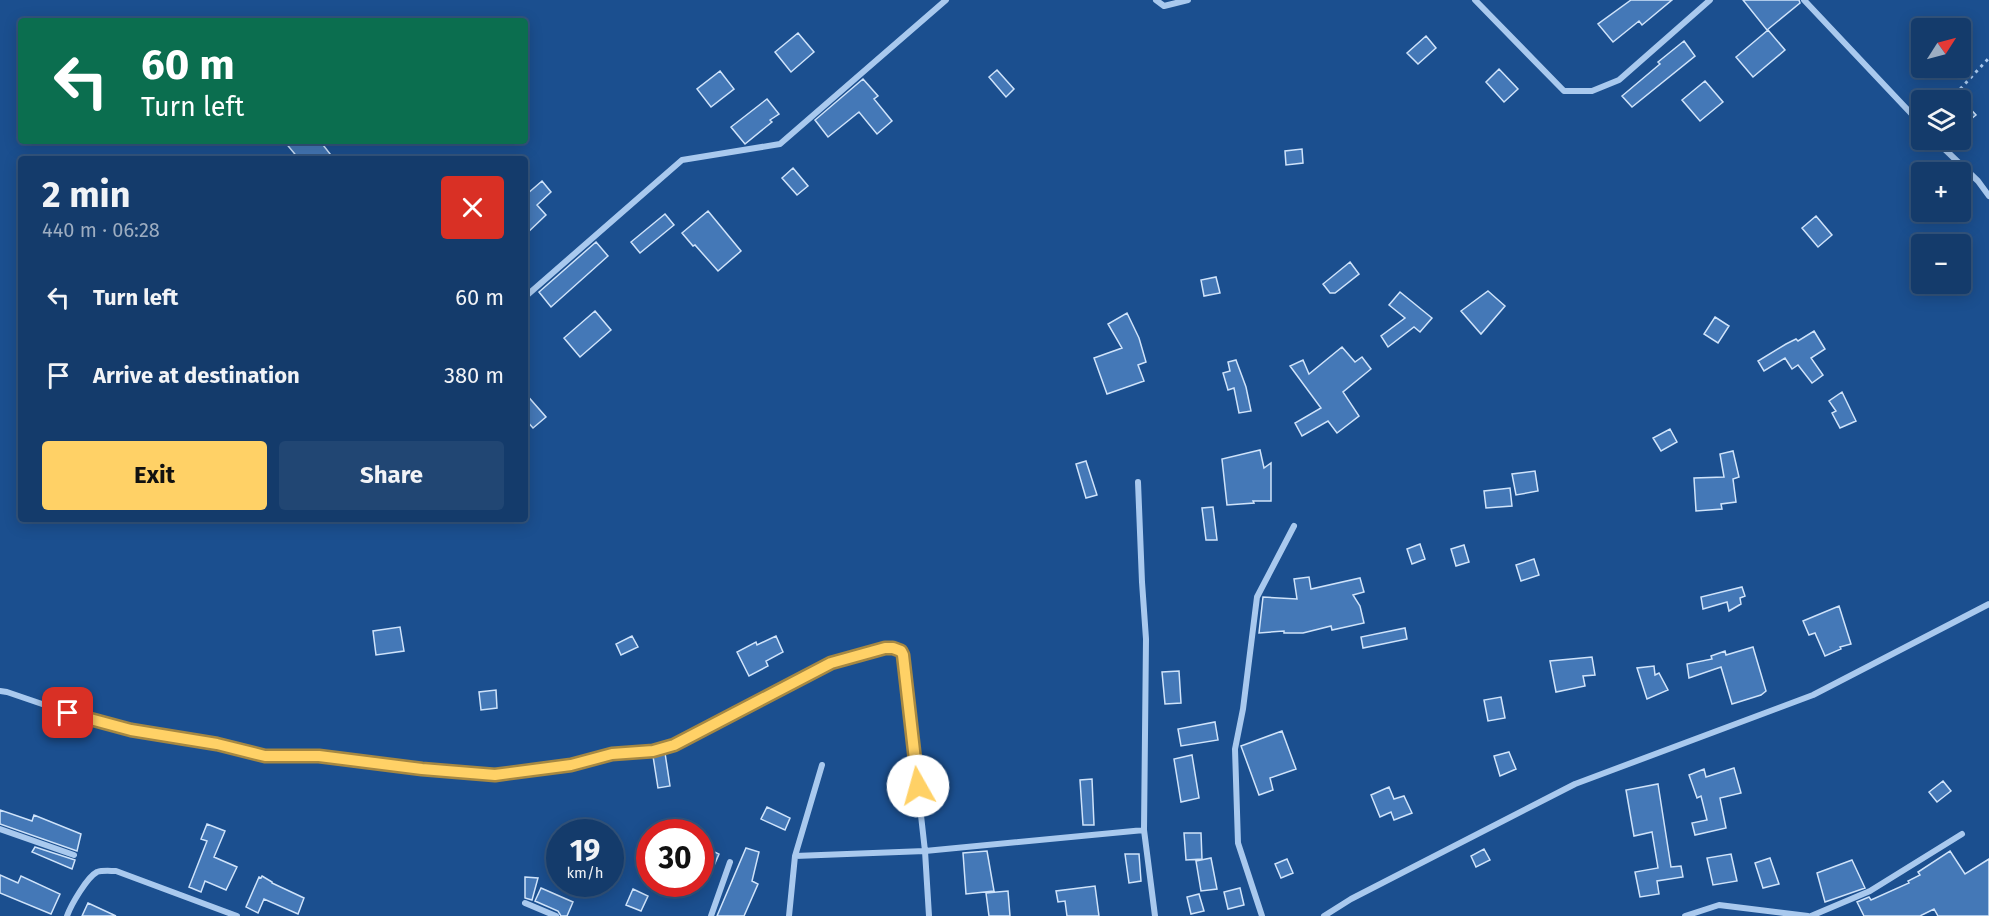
<!DOCTYPE html>
<meta charset="utf-8">
<style>
body{margin:0;font-family:"Fira Sans",sans-serif;background:#214673;color:#f1f3f6;height:100vh;display:flex;flex-direction:column;font-size:22px;white-space:nowrap}
*{box-sizing:border-box;margin:0}
p{font-size:20px;color:#9dadc1}
.icon{flex:none;width:33px;height:33px;fill:none;stroke:currentColor;stroke-width:2;stroke-linecap:round;stroke-linejoin:round}
.map{position:relative;flex:1;overflow:hidden}
.details{position:absolute;left:18px;top:156px;width:510px;height:366px;display:flex;flex-direction:column;background:#143b6b;border-radius:6px;box-shadow:0 3px 15px #0003,0 0 0 2px #33557e}
.details>*{flex:none}
.hud{position:absolute;left:18px;top:18px;width:510px;height:126px;border-radius:6px;box-shadow:0 3px 15px #0003,0 0 0 2px #33557e;background:#0b6e4f;color:#fff;overflow:hidden}
.needle{width:39px;rotate:54deg}
.tools{position:absolute;left:1911px;top:18px;display:grid;gap:12px}
.tools a{display:grid;place-items:center;width:60px;height:60px;border-radius:6px;background:#143b6b;box-shadow:0 3px 15px #0003,0 0 0 2px #33557e;font-size:30px}
.speed{position:absolute;left:546px;top:819px;display:flex;gap:12px;font-size:30px;font-weight:700;text-align:center}
.speed>*{display:grid;place-content:center;width:78px;height:78px;border-radius:50%;background:#143b6b;box-shadow:0 3px 15px #0003,0 0 0 2px #33557e;line-height:1}
.speed small{font-size:15px;font-weight:400}
.speed .limit{border:9px solid #d22;background:#fff;color:#111}
.pin{position:absolute;display:grid;place-items:center;width:51px;height:51px;color:#fff;margin:-26px;border-radius:12px;box-shadow:0 3px 9px #0006}
.me{position:absolute;width:66px;margin:-33px;rotate:353deg;stroke-linejoin:round;filter:drop-shadow(0 0 4px #0008)}
.turn{display:flex;align-items:center;gap:21px;height:126px;padding:0 24px;font-size:27px}
.turn .icon{width:78px;height:78px;stroke-width:2.5}
.turn b{display:block;font-size:42px;line-height:51px}
.round{display:grid;place-items:center;flex:none;width:63px;height:63px;border-radius:6px;background:#214673}
.headline{display:flex;align-items:center;justify-content:space-between;height:102px;padding:0 24px}
h1{font-size:36px;font-weight:700;line-height:45px}
.primary-button{display:flex;gap:12px;margin-top:auto;padding:12px 24px}
.primary-button a{flex:1;height:69px;border-radius:6px;background:#ffd166;color:#111;font-size:24px;font-weight:700;line-height:69px;text-align:center}
.primary-button a+a{background:#214673;color:#f1f3f6}
ul{padding:0;list-style:none}
li{display:flex;align-items:center;gap:18px;height:78px;padding:0 24px}
li div{flex:1}
li b{display:block;font-size:22px}
li em{font-style:normal}
.map>svg:first-child{display:block}
</style>
<div class="map">
<svg width="1989" height="916" viewBox="0 0 1989 916">
<rect width="100%" height="100%" fill="#1b4f8f"/>
<path fill="#4478b7" stroke="#cfe3fa" stroke-width="1.5" d="M1631 0H1672L1642 25 1639 21 1613 42 1598 24Z
M1743 0H1799L1800 3 1767 30Z
M1768 30 1785 50 1753 77 1736 57Z
M798 33 814 52 791 72 775 52Z
M1426 36 1436 48 1418 64 1407 53Z
M1684 41 1695 56 1632 107 1622 96 1660 64 1658 62Z
M1499 69 1518 89 1504 102 1486 82Z
M997 70 1014 89 1006 97 989 77Z
M720 71 734 89 711 107 697 89Z
M863 79 878 96 874 99 892 121 877 134 859 112 828 137 815 120Z
M1705 81 1723 102 1700 121 1682 100Z
M1960 98 1976 115 1960 128Z
M767 99 779 114 770 120 772 122 745 144 731 127Z
M284 141H320L334 159H299Z
M1302 149 1303 163 1286 165 1285 151Z
M793 168 808 186 797 195 782 178Z
M542 181 551 192 537 205 546 215 525 235V192L527 194Z
M708 211 741 251 718 271 695 245 693 246 682 233Z
M665 214 674 225 640 253 631 242Z
M1816 216 1832 235 1818 247 1802 228Z
M596 242 608 256 551 307 539 292Z
M1350 262 1359 274 1335 293H1330L1323 284Z
M1216 277 1220 293 1204 296 1201 280Z
M1488 291 1505 306 1481 334 1461 311Z
M1400 292 1432 318 1420 332 1414 327 1388 347 1381 336 1405 318 1389 305Z
M595 311 611 330 580 357 564 338Z
M1127 313 1139 338 1146 362 1138 365 1144 381 1107 394 1094 358 1122 348 1108 324Z
M1715 317 1729 326 1718 343 1704 334Z
M1814 331 1825 349 1811 358 1823 375 1812 383 1798 365 1792 369 1785 358 1764 371 1758 361 1786 344 1796 339 1798 341Z
M1342 347 1355 362 1362 357 1371 369 1343 392 1359 416 1337 433 1328 421 1302 436 1295 423 1321 408 1290 366 1303 360 1309 374Z
M1236 360 1246 387 1251 411 1239 413 1234 388 1228 390 1223 373 1230 371 1228 362Z
M1842 392 1856 421 1840 428 1832 413 1836 411 1829 401Z
M525 393 546 417 533 428 525 419Z
M1670 429 1677 442 1661 451 1653 438Z
M1260 450 1264 468 1271 463V501H1253L1254 503 1227 505 1222 459Z
M1733 451 1739 477 1733 479 1736 502 1721 504 1722 509 1696 511 1694 478 1724 477 1720 454Z
M1086 461 1097 495 1086 498 1076 464Z
M1535 471 1538 491 1516 495 1512 474Z
M1510 488 1512 506 1486 508 1484 491Z
M1213 507 1217 540H1206L1202 508Z
M1420 544 1425 559 1412 564 1407 549Z
M1464 545 1469 562 1456 566 1451 549Z
M1534 559 1539 575 1521 581 1516 565Z
M1309 577 1311 589 1360 578 1364 592 1353 595 1360 606 1364 623 1332 630 1331 626 1303 633H1284V631L1259 633 1263 597 1297 599 1294 579Z
M1742 587 1745 596 1740 598 1741 604 1729 611 1727 602 1703 609 1701 597Z
M1839 606 1851 644 1840 647 1841 649 1825 656 1815 633 1809 635 1803 621Z
M400 627 404 651 376 655 373 631Z
M1405 628 1407 639 1363 648 1361 637Z
M632 636 638 647 621 655 616 644Z
M776 636 783 652 766 661 768 666 749 676 737 652 756 642 757 645Z
M1753 647 1766 691 1761 695 1732 704 1721 667 1689 678 1687 664 1712 659 1711 656 1725 651 1726 655Z
M1592 657 1595 675 1583 676 1585 686 1556 692 1550 661Z
M1654 666 1655 675 1659 673 1668 690 1647 699 1637 668Z
M1179 671 1181 703 1165 704 1162 672Z
M496 690 497 708 481 710 479 692Z
M1501 697 1505 718 1488 721 1484 700Z
M1215 722 1218 740 1181 746 1178 729Z
M1282 731 1296 769 1270 778 1273 790 1259 795 1241 746Z
M1509 752 1516 769 1500 776 1494 756Z
M665 753 670 786 658 788 653 756Z
M1192 755 1199 798 1181 802 1174 759Z
M1734 768 1741 793 1720 798 1726 828 1695 835 1692 823 1707 820 1701 796 1697 798 1689 775 1704 769 1706 777Z
M1092 779 1094 825H1083L1080 780Z
M1943 781 1951 791 1937 802 1929 792Z
M1658 784 1671 867 1681 866 1683 877 1657 881 1659 894 1640 897 1635 872 1658 868 1652 832 1634 836 1626 790Z
M1389 787 1394 799 1404 796 1412 813 1394 820 1391 812 1380 817 1371 795Z
M767 807 790 818 785 830 761 819Z
M0 810 32 821 34 815 81 834 77 851 0 824Z
M207 824 225 831 214 857 237 867 226 890 205 881 201 892 189 887 207 841 201 839Z
M1184 833H1201L1202 859 1186 860Z
M700 845 719 854 712 870 700 865Z
M35 847 75 860 72 869 32 852Z
M746 848 759 852 752 881 758 884 744 916H717Z
M1484 849 1490 860 1476 867 1471 856Z
M987 851 994 891 966 894 963 853Z
M1950 851 1965 874 1989 859V916H1938L1934 909 1920 916H1864L1857 902 1869 897 1871 900 1909 883 1908 881 1920 875 1918 872Z
M1125 854H1139L1141 881 1129 883Z
M1731 854 1737 881 1713 885 1707 858Z
M1211 858 1217 889 1201 891 1196 861Z
M1770 858 1779 884 1763 888 1755 863Z
M1287 859 1293 873 1281 878 1275 864Z
M1852 860 1865 888 1825 902 1817 873Z
M0 875 18 883 21 876 60 894 51 914 0 893Z
M262 876 272 882V883L304 898 298 914 264 899 258 913 246 907 259 877 261 878Z
M525 877 538 878 532 900 525 898Z
M1095 886 1099 916H1067L1065 901 1058 902 1056 891Z
M541 888 573 902 567 916H561L558 911 535 901Z
M1240 888 1244 905 1228 909 1224 892Z
M633 889 648 896 641 911 626 905Z
M1008 891 1010 916H989L986 893Z
M1199 894 1204 911 1191 914 1187 897Z
M88 903 116 916H82Z"/>
<g fill="none" stroke-linecap="round" stroke-linejoin="round">
<path stroke="#a9c9ee" stroke-width="3" stroke-dasharray="3 4.5" stroke-linecap="butt" d="M1950 100 1989 58"/>
<path stroke="#a9c9ee" stroke-width="6" d="M1156 0 1164 6 1188 0
M1475 0 1564 91H1592L1619 80 1710 0
M1804 0 1922 125
M1935 140 1978 181 1989 196
M525 297 682 160 780 144 946 0
M1138 482 1142 582 1146 639 1144 830
M0 691 7 692 86 719 131 730 217 744 265 756H319L422 769 495 775 571 765 612 754 653 751 674 745 831 663 885 648H893L901 651 903 655 925 851 929 916
M0 829 74 855
M795 856 925 851 1144 830 1155 916
M525 903 556 916
M67 916C71 905 87 877 97 872 103 870 110 871 116 871L237 916
M711 916 730 862
M789 916 795 856 822 765
M1262 916 1238 843 1235 749 1243 709 1257 597 1294 526
M1324 916 1351 899 1575 784 1813 695 1989 604
M1685 916 1719 905 1808 916
M1811 916 1870 891 1962 834"/>
</g>
<g fill="none" stroke-linecap="round" stroke-linejoin="round">
<defs>
<path id="route" d="M68 713 131 730 217 744 265 756H319L422 769 495 775 571 765 612 754 653 751 674 745 831 663 885 648H893L901 651 903 655 918 786"/>
</defs>
<use href="#route" stroke="#a68842" stroke-width="15"/>
<use href="#route" stroke="#ffd166" stroke-width="10"/>
</g>
</svg>
<div class="tools">
<a><svg class="needle" viewBox="-14 -14 28 28"><path d="M0-13l5 13h-10z" fill="#e53935"/><path d="M0 13l5-13h-10z" fill="#9dadc1"/></svg></a>
<a><svg class="icon" aria-label="layers" viewBox="0 0 24 24"><path d="M12 4l9 5-9 5-9-5zM3 14l9 5 9-5"/></svg></a>
<a>+</a>
<a>−</a>
</div>
<div class="speed"><div>19<small>km/h</small></div><div class="limit">30</div></div>
<div class="pin" style="left:68px;top:713px;background:#d93025"><svg class="icon" aria-label="arrive" viewBox="0 0 24 24"><path d="M6 21V4h12l-3 4 3 4H6"/></svg></div>
<svg class="me" style="left:918px;top:786px" viewBox="-20 -20 40 40"><circle r="19" fill="#fff"/><path d="M0-13L10 11 0 6-10 11z" fill="#ffd166"/></svg>
<div class="hud">
<div class="turn"><svg class="icon" aria-label="left" viewBox="0 0 24 24"><path d="M17 20v-9H6M10 6l-5 5 5 5"/></svg><div><b>60 m</b>Turn left</div></div>
</div>
<section class="details">
<div class="headline"><div><h1>2 min</h1><p>440 m · 06:28</p></div><a class="round" style="background:#d93025;color:#fff"><svg class="icon" aria-label="close" viewBox="0 0 24 24"><path d="M6 6l12 12M18 6L6 18"/></svg></a></div>
<ul>
<li><svg class="icon" aria-label="left" viewBox="0 0 24 24"><path d="M17 20v-9H6M10 6l-5 5 5 5"/></svg><div><b>Turn left</b></div><em>60 m</em></li>
<li><svg class="icon" aria-label="arrive" viewBox="0 0 24 24"><path d="M6 21V4h12l-3 4 3 4H6"/></svg><div><b>Arrive at destination</b></div><em>380 m</em></li>
</ul>
<div class="primary-button"><a>Exit</a><a>Share</a></div>
</section>
</div>
